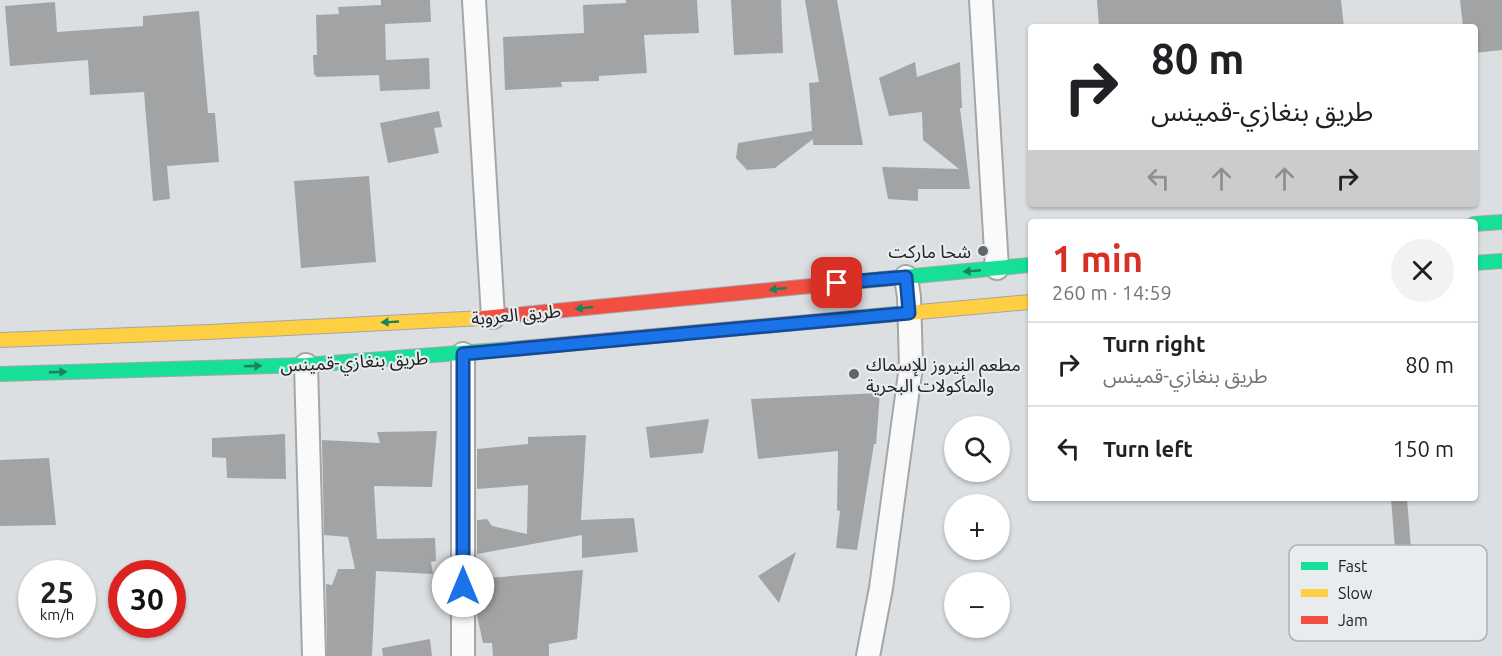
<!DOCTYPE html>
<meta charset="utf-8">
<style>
body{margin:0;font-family:Ubuntu,"Noto Sans Arabic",sans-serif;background:#f2f2f2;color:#202124;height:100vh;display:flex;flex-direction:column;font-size:22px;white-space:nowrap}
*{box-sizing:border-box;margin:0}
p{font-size:20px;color:#757577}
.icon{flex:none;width:33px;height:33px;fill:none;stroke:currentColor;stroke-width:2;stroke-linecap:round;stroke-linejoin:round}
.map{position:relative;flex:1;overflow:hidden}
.panel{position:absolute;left:1028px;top:219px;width:450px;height:282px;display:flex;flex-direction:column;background:#fff;border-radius:6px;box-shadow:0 2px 4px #0004}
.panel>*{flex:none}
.hud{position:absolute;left:1028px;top:24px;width:450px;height:183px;border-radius:6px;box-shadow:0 2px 4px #0004;background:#fff;color:#202124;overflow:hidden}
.controls{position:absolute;left:944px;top:416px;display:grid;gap:12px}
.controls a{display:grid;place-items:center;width:66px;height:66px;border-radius:50%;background:#fff;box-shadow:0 2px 4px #0004;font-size:30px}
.speed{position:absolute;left:18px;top:560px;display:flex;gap:12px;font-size:30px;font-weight:700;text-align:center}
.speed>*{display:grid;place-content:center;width:78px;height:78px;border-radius:50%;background:#fff;box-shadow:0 2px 4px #0004;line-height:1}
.speed small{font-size:15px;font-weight:400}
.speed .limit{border:9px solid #d22;background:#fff;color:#111}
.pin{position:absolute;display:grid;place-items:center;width:51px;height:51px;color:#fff;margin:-26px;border-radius:12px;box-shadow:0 3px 9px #0006}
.me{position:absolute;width:66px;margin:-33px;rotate:0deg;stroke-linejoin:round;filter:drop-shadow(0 0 4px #0008)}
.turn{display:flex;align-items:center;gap:21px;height:126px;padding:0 24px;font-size:27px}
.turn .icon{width:78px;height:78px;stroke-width:2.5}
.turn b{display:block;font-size:42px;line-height:51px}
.lanes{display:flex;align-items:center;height:57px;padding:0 24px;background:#0003;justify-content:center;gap:30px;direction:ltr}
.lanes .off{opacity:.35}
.round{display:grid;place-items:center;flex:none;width:63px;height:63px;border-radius:32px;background:#f2f2f2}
.summary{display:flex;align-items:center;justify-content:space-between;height:102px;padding:0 24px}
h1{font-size:36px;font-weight:700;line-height:45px;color:#d93025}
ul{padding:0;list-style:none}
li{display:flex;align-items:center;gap:18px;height:84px;padding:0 24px;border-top:2px solid #e0e0e0}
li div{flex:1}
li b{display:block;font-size:22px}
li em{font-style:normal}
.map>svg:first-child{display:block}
</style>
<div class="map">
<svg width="1502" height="656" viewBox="0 0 1502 656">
<rect width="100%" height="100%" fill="#dcdfe1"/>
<path fill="#a2a3a4" d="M381 0H430L431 22 385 24 386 60 429 58 430 89 380 91 379 75 316 77V75H314L313 55H317L316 15 339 14 338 7 381 5Z
M626 0H697L699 33 644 35 647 73 599 76V81L561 82 562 87 505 90 503 37 584 33 583 5 626 3Z
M731 0H781L783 53 734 55Z
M805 0H837L863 145H813V139L775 168 747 170 736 158 738 143 812 131 809 83 819 82Z
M1097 0H1341L1344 27H1099Z
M1460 0H1502V50L1474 53V27H1463Z
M55 2 57 32 143 26V16L199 11 208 113H215L219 162 167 166 170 199 153 201 144 92 90 95 88 60 10 66 5 6Z
M915 62 917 77 960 62 962 108H960L970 189H918V201L888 199 882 167 959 169 923 140 922 112 889 116 879 78Z
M439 111 442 127 434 128 439 153 388 163 380 123Z
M369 176 376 262 301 268 294 181Z
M880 393 876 444H874L857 550 836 548 840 511 837 510 838 451 758 459 751 399Z
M709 419 703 453 650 458 646 427Z
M437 431 432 487 374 486 377 539 435 538 436 561 431 562 433 574 376 571 372 656H327L326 584 332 585 338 569H355L348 537 324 535 322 440 380 443 377 432Z
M285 434 286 479 227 478 226 458 212 457V438Z
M586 435 581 520 634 518 638 552 582 558V535L477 554V520L487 519 492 526 527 534 528 485 477 489V449L528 444V437Z
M49 458 56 525 0 526V460Z
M1391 498H1407L1414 587 1398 588Z
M796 552 779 603 758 576Z
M583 570 577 639 549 644V656H493L492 643H483L477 615V579Z
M430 639 432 656H383L382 648Z"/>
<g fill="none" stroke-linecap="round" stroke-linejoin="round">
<defs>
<path id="street" d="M474 0 493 317
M981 0 997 268
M463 354V656
M306 365 314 656
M868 656 881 588 911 366 909 297 906 277"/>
<path id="fast" d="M1474 224 1502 222
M1474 263 1502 261
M883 279 1030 265
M0 374 306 365 523 348"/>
<path id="slow" d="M841 319 1030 302
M0 340 209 332 483 318"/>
<path id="jam" d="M483 318 883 279
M523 348 841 319"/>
</defs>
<use href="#street" stroke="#a4a6a7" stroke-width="26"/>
<use href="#fast" stroke="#a4a6a7" stroke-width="16"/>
<use href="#slow" stroke="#a4a6a7" stroke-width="16"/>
<use href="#jam" stroke="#a4a6a7" stroke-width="16"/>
<use href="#street" stroke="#fafafa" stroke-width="22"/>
<use href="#fast" stroke="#16e098" stroke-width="14"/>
<use href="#slow" stroke="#ffcf43" stroke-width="14"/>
<use href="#jam" stroke="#f24e42" stroke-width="14"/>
</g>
<defs><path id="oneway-solid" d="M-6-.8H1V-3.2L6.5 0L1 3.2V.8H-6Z" transform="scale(1.5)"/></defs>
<g fill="#1c815e">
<use href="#oneway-solid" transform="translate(972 271) rotate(175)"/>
<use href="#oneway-solid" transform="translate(778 289) rotate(174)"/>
<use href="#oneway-solid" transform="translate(584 308) rotate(174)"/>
<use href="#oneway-solid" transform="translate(390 322) rotate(177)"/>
<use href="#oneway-solid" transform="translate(253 366) rotate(-2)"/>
<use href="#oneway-solid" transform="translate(58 372) rotate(-2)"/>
</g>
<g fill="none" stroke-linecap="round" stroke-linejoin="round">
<defs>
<path id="route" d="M463 586V354L909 313 906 277 837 283"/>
</defs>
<use href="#route" stroke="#114b97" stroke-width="15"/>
<use href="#route" stroke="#1a73e8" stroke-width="10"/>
</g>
<g fill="#626466" stroke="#e8ecef" stroke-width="2">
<circle cx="983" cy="251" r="6"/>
<circle cx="854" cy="374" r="6"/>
</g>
<g text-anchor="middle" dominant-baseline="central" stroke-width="4.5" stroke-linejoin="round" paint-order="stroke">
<g font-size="18" fill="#212223" stroke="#e8ecef" text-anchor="end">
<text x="971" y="251">شحا ماركت</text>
<text x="866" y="364" text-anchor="start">مطعم النيروز للإسماك<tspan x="866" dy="21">والمأكولات البحرية</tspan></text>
</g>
<g font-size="18" fill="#212223" stroke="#e8ecef">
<text transform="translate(516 314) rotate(-5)">طريق العروبة</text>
<text transform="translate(354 361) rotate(-3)">طريق بنغازي-قمينس</text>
</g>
</g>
<rect x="1289" y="545" width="198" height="96" rx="9" fill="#e8ecef" stroke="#acafb2" stroke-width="1.5"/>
<rect x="1301" y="562" width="27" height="8" fill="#16e098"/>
<rect x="1301" y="589" width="27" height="8" fill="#ffcf43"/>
<rect x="1301" y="616" width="27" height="8" fill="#f24e42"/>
<g font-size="16" fill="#212223">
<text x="1338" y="572">Fast</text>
<text x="1338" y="599">Slow</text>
<text x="1338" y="626">Jam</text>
</g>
</svg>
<div class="controls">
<a><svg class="icon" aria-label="search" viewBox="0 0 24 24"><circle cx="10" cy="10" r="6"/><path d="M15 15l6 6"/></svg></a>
<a>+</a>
<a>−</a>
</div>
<div class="speed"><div>25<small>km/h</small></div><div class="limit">30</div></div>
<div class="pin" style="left:837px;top:283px;background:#d93025"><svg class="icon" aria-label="arrive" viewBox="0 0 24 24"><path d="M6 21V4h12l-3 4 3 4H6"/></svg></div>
<svg class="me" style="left:463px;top:586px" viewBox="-20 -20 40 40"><circle r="19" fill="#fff"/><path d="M0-13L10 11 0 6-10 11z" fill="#1a73e8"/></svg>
<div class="hud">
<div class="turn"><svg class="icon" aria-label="right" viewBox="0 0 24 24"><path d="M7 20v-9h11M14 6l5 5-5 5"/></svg><div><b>80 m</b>طريق بنغازي-قمينس</div></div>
<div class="lanes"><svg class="icon off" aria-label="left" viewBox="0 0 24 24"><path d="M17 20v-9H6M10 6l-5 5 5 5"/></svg><svg class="icon off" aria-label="ahead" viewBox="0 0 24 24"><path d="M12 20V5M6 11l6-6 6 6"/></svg><svg class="icon off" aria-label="ahead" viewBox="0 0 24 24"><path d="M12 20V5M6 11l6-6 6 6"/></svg><svg class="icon" aria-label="right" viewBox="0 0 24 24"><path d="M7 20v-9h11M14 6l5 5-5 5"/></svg></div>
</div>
<section class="panel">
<div class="summary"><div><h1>1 min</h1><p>260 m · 14:59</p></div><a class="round"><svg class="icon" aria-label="close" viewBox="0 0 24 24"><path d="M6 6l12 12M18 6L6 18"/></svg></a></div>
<ul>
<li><svg class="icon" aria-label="right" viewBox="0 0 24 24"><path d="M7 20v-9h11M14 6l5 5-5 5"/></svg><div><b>Turn right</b><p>طريق بنغازي-قمينس</p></div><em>80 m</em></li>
<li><svg class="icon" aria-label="left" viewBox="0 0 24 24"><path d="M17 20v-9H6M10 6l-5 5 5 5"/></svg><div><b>Turn left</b></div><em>150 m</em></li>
</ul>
</section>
</div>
